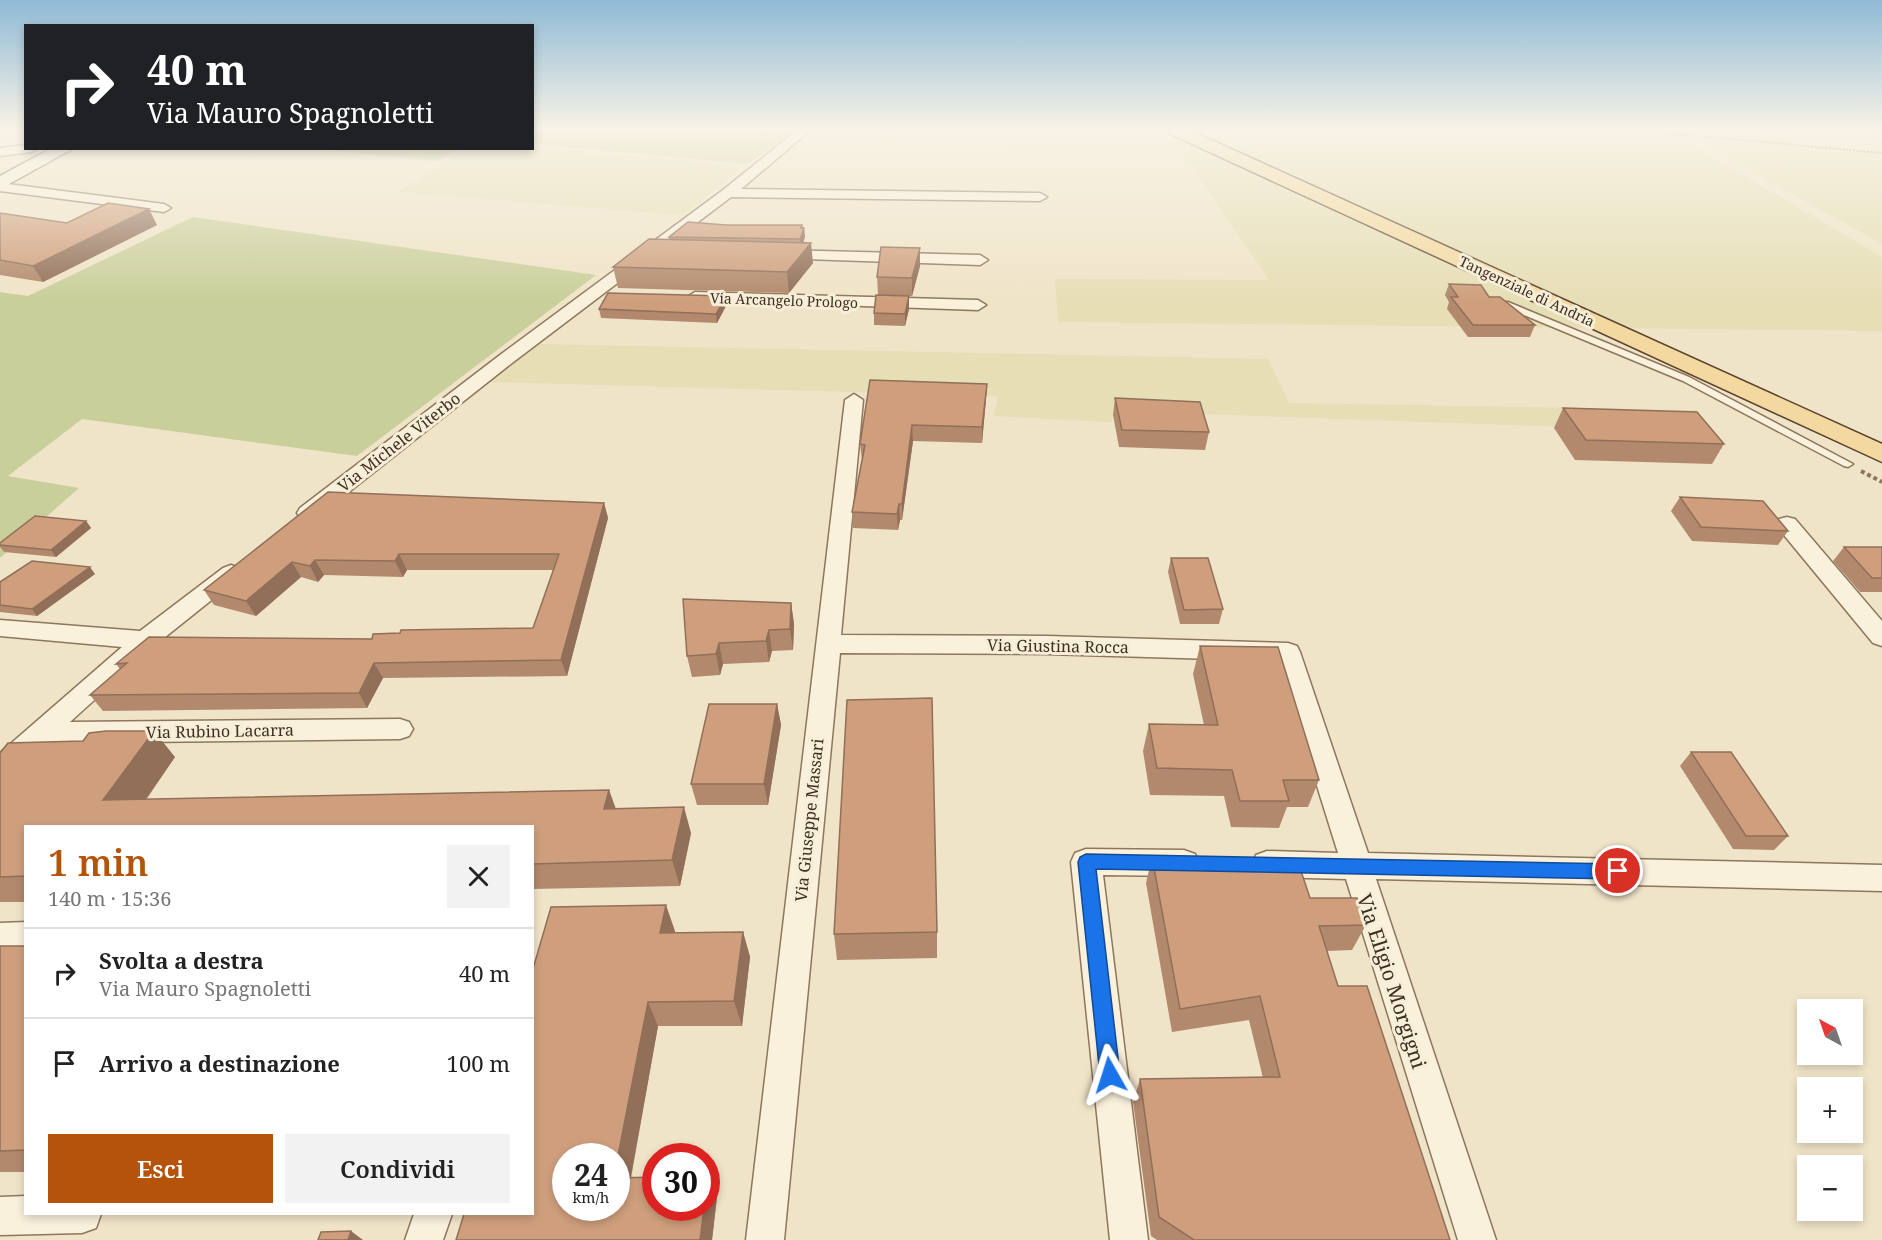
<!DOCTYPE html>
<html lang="it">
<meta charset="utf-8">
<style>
body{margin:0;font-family:"Noto Serif",serif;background:#f2f2f2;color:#222;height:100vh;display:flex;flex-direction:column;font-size:22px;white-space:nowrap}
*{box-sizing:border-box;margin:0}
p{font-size:20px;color:#767676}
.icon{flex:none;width:33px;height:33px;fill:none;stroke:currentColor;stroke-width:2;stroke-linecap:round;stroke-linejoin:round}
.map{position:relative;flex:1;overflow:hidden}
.drawer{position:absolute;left:24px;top:825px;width:510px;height:390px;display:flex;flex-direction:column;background:#fff;border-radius:0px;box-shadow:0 3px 9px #0003}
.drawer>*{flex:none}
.top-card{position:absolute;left:24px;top:24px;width:510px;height:126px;border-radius:0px;box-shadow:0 3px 9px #0003;background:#202124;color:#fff;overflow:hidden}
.needle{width:39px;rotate:320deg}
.fabs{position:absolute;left:1797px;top:999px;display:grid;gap:12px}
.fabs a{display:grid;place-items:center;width:66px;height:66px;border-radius:0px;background:#fff;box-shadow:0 3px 9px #0003;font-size:30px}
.speed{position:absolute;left:552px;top:1143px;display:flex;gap:12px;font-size:30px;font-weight:700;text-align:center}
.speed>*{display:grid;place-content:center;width:78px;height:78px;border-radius:50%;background:#fff;box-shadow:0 3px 9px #0003;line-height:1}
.speed small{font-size:15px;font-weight:400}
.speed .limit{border:9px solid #d22;background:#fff;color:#111}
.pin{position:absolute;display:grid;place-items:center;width:51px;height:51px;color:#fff;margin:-26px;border:3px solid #fff;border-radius:50%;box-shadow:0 2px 6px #0007}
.me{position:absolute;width:66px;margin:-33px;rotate:354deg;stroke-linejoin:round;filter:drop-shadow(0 0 4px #0008)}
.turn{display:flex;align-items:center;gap:21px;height:126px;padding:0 24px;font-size:27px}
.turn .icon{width:78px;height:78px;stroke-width:2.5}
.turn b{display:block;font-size:42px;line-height:51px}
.round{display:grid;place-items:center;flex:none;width:63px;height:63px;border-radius:0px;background:#f2f2f2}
.summary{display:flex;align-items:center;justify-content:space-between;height:102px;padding:0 24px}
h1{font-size:36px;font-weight:600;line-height:45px;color:#b45309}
.primary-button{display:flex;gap:12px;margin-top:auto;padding:12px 24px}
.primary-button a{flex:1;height:69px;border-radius:0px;background:#b45309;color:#fff;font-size:24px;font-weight:600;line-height:69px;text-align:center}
.primary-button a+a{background:#f2f2f2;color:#222}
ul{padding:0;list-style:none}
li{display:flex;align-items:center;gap:18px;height:90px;padding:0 24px;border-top:2px solid #e0e0e0}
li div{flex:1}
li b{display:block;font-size:22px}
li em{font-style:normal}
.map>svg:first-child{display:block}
</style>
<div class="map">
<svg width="1882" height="1240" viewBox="0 0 1882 1240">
<rect width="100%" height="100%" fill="#f0e4c8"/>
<path fill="#e6deb5" d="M820 128H1664L1882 257V331L1058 322 1055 279 1269 280 1184 155 812 141Z
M1673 128H1882V244Z
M533 147 745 166 683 215 398 192 467 149Z
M539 344 1268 359 1289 403 1697 410 1712 432 1115 411 1111 422 994 416 998 396 489 382Z"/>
<path fill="#c9cf9b" d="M532 128H799L748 164 533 144Z
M316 149 459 148V149L437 161Z
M193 217 596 275 357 456 82 419 8 476 79 488 0 558V292L28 296Z"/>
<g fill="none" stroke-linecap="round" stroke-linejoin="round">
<defs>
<path id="service" d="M1502 302H1508L1689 377 1853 464 1848 467 1844 466 1683 381 1502 306Z"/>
<path id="minor" d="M800 128H813L741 189 1040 193 1047 197 1040 201 731 197 512 363 316 518H300L297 513 300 508 500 355 723 190Z
M1873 128H1882V134Z
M26 145V148H38L32 152 0 156V148Z
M0 183 164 204 171 208 164 212 0 191Z
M780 250 980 255 988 260 980 265 775 258 772 255Z
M695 292 978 300 986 305 978 310 689 300 687 297Z
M854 394 863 400 841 635 1047 636 1288 643 1297 646 1300 652 1368 853 1882 865V891L1376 879 1496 1240H1458L1346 879 1267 877 1256 873 1252 864 1256 855 1267 851 1338 853 1278 661 1047 654 840 653 784 1240H746L845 400Z
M1787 517 1795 519 1882 621V646L1873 643 1779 529 1776 524 1779 519Z
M231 565 239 568 242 573 239 578 154 646 70 722 400 719 409 722 413 729 409 736 400 739 47 743 10 777 0 780V753L122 647 0 636V620L140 631 223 568Z
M1086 849 1184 850 1195 854 1199 863 1195 872 1184 876 1103 875 1148 1240H1110L1071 862 1075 853Z
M26 922V950L0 951V923Z
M26 1196V1214H101L96 1228 82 1233 0 1235V1197Z
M414 1214H452L443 1240H405Z"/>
<path id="secondary" d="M52 148H74L0 189V176Z"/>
<path id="primary" d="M1164 128H1185L1882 444V462L1166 132Z"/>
</defs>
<use href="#service" stroke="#8d765c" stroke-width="3"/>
<use href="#minor" stroke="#8d765c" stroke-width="3"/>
<use href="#secondary" stroke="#6f573f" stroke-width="3"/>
<use href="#primary" stroke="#5b4430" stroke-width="3"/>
<path stroke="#8d765c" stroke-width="2" stroke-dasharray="2 1.5" stroke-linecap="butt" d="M1609 128 1882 153"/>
<path stroke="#8d765c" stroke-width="4" stroke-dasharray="4 3" stroke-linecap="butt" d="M1861 471 1882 482"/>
<use href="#service" fill="#faf1dc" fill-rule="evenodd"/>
<use href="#minor" fill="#faf1dc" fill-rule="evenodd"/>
<use href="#secondary" fill="#faf1dc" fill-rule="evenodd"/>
<use href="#primary" fill="#f3d9a0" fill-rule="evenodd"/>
</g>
<path fill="#b2896c" d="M0 213 67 223 157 225 43 282 0 275Z
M726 225 804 228 805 237 803 243 813 263 789 293 618 288 613 267 669 240V237Z
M920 248V266L912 296 878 295 877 277Z
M1449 284 1535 325 1530 337H1468L1447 309 1449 302 1445 295Z
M909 296V309L905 326 874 325V313Z
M727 304 717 323 601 318 599 309Z
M987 384 986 399 982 443 913 441 902 520H900L898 530 853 528 852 512 862 460 860 444Z
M1115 398 1209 432 1205 450 1119 447 1113 415Z
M1563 408 1724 444 1712 464 1575 460 1554 428Z
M328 492 604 503 608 518 567 676 383 678 367 708 103 711 90 695 120 669 116 664 372 639 533 628 554 570H407L403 577 324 575 318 582 301 577 256 616 214 605 204 590Z
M1680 497 1788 531 1778 545 1692 541 1671 511Z
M86 521 91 528 56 557 4 552 0 547V543Z
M1844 547H1882V592H1860L1833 561Z
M1171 558 1223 609 1219 624H1180L1168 572Z
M95 574 37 616 0 612V582Z
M791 603 794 624 793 650 772 651 769 662 723 664 720 675 692 677 687 656Z
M1200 646 1319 780 1308 807H1287L1279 828 1231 827 1224 796 1150 795 1143 751 1149 724 1204 725 1193 674Z
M777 704 781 725 768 805H697L691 784Z
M83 741 175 757 146 800 609 790 616 809 691 833 680 886 532 889V826H26V902H0V753Z
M1691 752 1788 836 1774 850 1733 849 1680 766Z
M1152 857 1310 898 1366 925 1352 950 1326 951 1338 986 1450 1240H1157L1151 1236 1133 1102 1140 1079 1263 1078 1249 1020 1172 1032 1146 883Z
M675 931 674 933 743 932 750 957 742 1026H658L631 1178 717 1197 712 1240H456Z
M937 932V958L837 960 834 934Z
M0 946H26V1172H0Z"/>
<path fill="#916f58" d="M149 209 157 225 43 282 33 266Z
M802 225 803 232 804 228 805 237 801 249 800 239Z
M811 243 813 263 789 293 787 272Z
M920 248V266L912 296V278Z
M726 296 727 304 717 323 716 314Z
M909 296V309L905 326V314Z
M987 384 986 399 982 443V427Z
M912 425 913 441 902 520V504Z
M604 503 608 518 567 676 561 660Z
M899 504 900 520 898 530 897 514Z
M86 521 91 528 56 557 51 550Z
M399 554 407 570 403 577 395 561Z
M315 560 324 575 318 582 310 566Z
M292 562 301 577 256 616 246 601Z
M90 567 95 574 37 616 32 609Z
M791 603 794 624 793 650 790 629Z
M769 630 772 651 769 662 766 641Z
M719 643 723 664 720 675 716 654Z
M374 663 383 678 367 708 359 693Z
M777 704 781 725 768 805 764 784Z
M154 731 175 757 127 826 103 800Z
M609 790 618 816 604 809Z
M684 807 691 833 680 886 672 860Z
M666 905 675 931 670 959 660 933Z
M743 932 750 957 742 1026 734 1001Z
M648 1002 658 1026 627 1198 616 1182V1166Z
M708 1177 717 1197 712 1240H700L704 1208H706V1189Z
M351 1231 363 1240H348Z"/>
<path fill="#cf9f7d" stroke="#916f58" stroke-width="1.5" d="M108 203 149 209 33 266 0 260V213L67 223Z
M688 222 726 225H802L801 228H804L800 239 669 237Z
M649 239 811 243 787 272 613 267Z
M881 247 920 248 912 278 877 277Z
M1449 284 1481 285 1489 297H1500L1535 325H1473L1451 297H1458Z
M608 293 726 296 716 314 599 309Z
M876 295 909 296 905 314 874 313Z
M870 380 987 384 982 427 912 425 902 504H899L897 514 852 512 865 445 860 444Z
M1115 398 1200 402 1209 432 1122 430Z
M1563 408 1697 412 1724 444 1586 440Z
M328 492 604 503 561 660 374 663 359 693 90 695 127 663 116 664 149 637 372 639 373 634 400 633 401 630 533 628 559 554H399L395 561 315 560 310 566 292 562 246 601 204 590Z
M1680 497 1763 501 1788 531 1701 527Z
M35 516 86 521 51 550 0 545V543Z
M1844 547H1882V578H1872Z
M1171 558H1208L1223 609 1184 610Z
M32 561 90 567 32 609 0 605V582Z
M683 599 791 603 790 629 769 630 766 641 719 643 716 654 687 656Z
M1200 646 1278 647 1319 780H1283L1289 801H1240L1232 770 1157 768 1149 724 1218 725Z
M932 698 937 932 834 934 847 700Z
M709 704H777L764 784H691Z
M106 731H154L103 800 609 790 604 809 684 807 672 860 532 864V826H26V876L0 877V753L8 743 83 741 89 733Z
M1691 752H1731L1788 836H1746Z
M1152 857 1297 859 1310 898H1357L1366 925 1319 926 1338 986H1367L1450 1240H1194L1159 1217 1140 1079 1280 1077 1260 996 1180 1009Z
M666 905 660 933 743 932 734 1001 648 1002 616 1166V1156H566V1208H616V1178L656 1177V1208H704L700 1240H456L464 1214H532V972L551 907Z
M0 946H26V1150L0 1151Z
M351 1231 348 1240H318L321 1232Z"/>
<linearGradient id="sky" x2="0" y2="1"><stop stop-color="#8fbad6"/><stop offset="0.43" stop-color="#f8f3e6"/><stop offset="1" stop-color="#f8f3e6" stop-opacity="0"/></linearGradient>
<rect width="1882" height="301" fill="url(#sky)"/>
<path fill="#1a73e8" stroke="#114b97" stroke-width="1.5" d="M1086 854 1618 864 1624 866 1627 871 1624 877 1618 879 1096 869 1120 1075 1117 1082 1110 1085 1103 1082 1100 1075 1078 862 1080 857Z"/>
<g text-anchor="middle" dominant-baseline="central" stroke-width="6" stroke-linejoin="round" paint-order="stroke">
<g font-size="14" fill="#3d2e20" stroke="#f7eed8">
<text transform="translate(1527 291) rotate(25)">Tangenziale di Andria</text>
<text transform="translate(784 300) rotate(2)">Via Arcangelo Prologo</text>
</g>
<g font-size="16" fill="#3d2e20" stroke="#f7eed8">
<text transform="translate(399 442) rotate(-38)">Via Michele Viterbo</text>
<text transform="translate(1058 646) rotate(1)">Via Giustina Rocca</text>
<text transform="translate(220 731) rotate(-1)">Via Rubino Lacarra</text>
<text transform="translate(809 820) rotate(-84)">Via Giuseppe Massari</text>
</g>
<g font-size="20" fill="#3d2e20" stroke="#f7eed8">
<text transform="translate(1392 981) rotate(72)">Via Eligio Morgigni</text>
</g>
</g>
</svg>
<div class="fabs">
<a><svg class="needle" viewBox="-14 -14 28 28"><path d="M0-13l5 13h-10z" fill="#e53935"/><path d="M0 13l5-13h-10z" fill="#767676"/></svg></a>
<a>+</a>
<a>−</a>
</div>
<div class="speed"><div>24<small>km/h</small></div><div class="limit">30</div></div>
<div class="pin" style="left:1618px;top:871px;background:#d93025"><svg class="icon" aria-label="arrive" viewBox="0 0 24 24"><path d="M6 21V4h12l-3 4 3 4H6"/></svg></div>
<svg class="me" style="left:1110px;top:1075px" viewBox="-20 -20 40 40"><path d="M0-17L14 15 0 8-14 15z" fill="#1a73e8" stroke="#fff" stroke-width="4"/></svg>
<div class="top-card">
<div class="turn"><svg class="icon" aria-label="right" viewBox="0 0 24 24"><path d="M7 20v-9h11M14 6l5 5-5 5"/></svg><div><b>40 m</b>Via Mauro Spagnoletti</div></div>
</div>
<section class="drawer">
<div class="summary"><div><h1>1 min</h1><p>140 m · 15:36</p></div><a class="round"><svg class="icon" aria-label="close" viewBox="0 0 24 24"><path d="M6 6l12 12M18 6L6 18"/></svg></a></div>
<ul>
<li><svg class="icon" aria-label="right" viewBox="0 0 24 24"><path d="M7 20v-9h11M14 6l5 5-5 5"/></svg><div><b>Svolta a destra</b><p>Via Mauro Spagnoletti</p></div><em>40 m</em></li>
<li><svg class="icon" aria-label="arrive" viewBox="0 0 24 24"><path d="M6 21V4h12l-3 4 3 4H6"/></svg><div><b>Arrivo a destinazione</b></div><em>100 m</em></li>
</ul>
<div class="primary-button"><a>Esci</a><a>Condividi</a></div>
</section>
</div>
